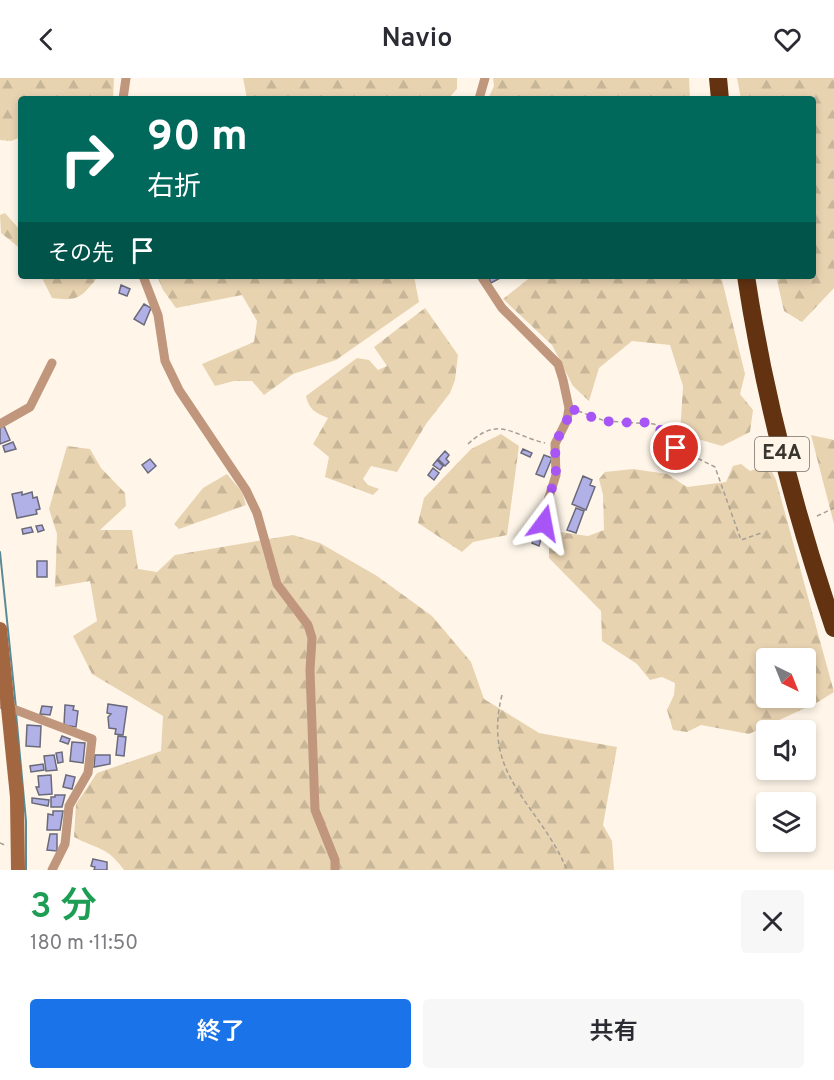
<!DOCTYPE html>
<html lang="ja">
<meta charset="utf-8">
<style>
body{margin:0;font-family:Overpass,"Noto Sans JP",sans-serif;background:#f7f7f7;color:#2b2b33;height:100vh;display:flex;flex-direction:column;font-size:22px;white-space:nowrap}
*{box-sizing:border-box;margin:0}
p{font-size:20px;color:#7c7c81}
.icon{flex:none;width:33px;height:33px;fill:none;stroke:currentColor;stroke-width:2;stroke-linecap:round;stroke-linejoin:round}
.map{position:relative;height:792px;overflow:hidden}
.side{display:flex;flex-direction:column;background:#fff;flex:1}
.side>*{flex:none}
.top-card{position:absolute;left:18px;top:18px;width:798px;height:183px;border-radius:6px;box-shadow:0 3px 9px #0003;background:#00695c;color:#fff;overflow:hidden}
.needle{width:39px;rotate:137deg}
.tools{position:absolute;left:756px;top:570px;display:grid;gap:12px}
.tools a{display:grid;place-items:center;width:60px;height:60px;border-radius:6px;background:#fff;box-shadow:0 3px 9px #0003;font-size:30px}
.pin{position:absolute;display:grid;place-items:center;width:51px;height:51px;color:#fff;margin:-26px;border:3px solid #fff;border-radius:50%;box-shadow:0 2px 6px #0007}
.me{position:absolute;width:66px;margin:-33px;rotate:13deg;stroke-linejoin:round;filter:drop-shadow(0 0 4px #0008)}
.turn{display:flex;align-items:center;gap:21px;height:126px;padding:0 30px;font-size:27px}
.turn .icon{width:78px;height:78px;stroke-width:2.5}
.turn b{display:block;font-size:42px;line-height:51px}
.then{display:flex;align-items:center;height:57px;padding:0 30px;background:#0003;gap:12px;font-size:22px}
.round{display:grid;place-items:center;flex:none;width:63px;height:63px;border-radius:6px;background:#f7f7f7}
.overview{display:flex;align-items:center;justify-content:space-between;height:102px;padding:0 30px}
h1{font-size:36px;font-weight:600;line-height:45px;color:#1e9e55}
.action{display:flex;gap:12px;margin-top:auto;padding:12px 30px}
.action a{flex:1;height:69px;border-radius:6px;background:#1a73e8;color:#fff;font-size:24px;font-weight:600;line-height:69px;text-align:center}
.action a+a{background:#f7f7f7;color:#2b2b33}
header{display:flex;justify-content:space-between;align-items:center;height:78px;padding:0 30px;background:#fff;font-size:27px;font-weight:600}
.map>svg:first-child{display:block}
</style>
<header><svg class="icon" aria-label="back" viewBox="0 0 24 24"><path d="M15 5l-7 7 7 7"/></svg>Navio<svg class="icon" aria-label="heart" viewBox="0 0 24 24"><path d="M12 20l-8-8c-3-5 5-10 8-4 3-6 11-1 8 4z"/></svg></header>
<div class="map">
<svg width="834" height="792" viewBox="0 0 834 792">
<defs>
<pattern id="forest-firs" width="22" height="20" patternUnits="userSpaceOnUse" patternTransform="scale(1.5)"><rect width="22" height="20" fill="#e8d3b1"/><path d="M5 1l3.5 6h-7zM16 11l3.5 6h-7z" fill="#c8b699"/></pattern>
</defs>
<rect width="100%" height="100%" fill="#fff6e9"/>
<path fill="url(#forest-firs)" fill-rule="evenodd" d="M0 0H114L113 21H21V59L11 63 0 62Z
M243 0H457V11L448 21H247Z
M493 0H689L690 21H488L494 8Z
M737 0H834V210L802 244 784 233 776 198H813V21H741Z
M5 135 21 153V171L1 155 0 137Z
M41 198H99C81 218 81 224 52 220Z
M157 198H414L419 224 336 282 293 296 264 317 252 303H234L215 308 202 286 254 264 257 243 242 217 176 230 163 212Z
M532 198H721L745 296 740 316 753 332 750 354 722 368 680 356 683 308 670 267 632 263 599 290 589 323 573 308 552 267 503 221Z
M425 230 458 277 455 302 450 315 426 346 397 394 371 388 363 401 368 407 379 411 373 417 325 399 329 379 313 366 328 340C316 335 309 332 306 318L357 280 369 282 378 292 387 288 374 269Z
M501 356 519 368 507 457 473 464 462 474 418 445 424 420 471 371Z
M811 357 834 362V446Z
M67 368 90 371 101 390 125 415 126 428 100 452H132L138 491 157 494 175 477 293 457 320 465 377 498 432 538 471 584 484 621 539 655 617 669 603 747 612 763 614 792H124C107 768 98 772 74 759L76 726 97 695 161 673 163 638 92 596 73 558 97 543 90 503 55 509 57 456 49 431Z
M741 386 750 393 769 387 776 402 834 614 818 624 749 656 701 647 687 654 673 652 667 632 674 617 675 605 662 599 650 602 637 586 602 563 601 533 549 480V462L552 453 588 458 604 452 603 417 599 401 605 394 633 391 667 396 687 409 726 404 733 388ZM766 580H806V620H766Z
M227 396 242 414 246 427 179 451 174 446 203 410Z"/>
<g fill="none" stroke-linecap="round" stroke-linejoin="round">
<path stroke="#598b97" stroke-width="2" d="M0 474 16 630
M16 635 26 743V792"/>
</g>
<path fill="#b1b1e8" stroke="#6a6a7a" stroke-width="1.5" d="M488 198H502V199L491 205Z
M121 207 130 211 127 218 119 215Z
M144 226 151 230 144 247 134 241Z
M4 348 10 362 0 366V350Z
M13 364 16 371 5 374 3 368Z
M523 371 532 375 530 379 521 375Z
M445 373 449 377 446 381 449 384 445 388 438 381Z
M544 377 552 380 544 399 536 396Z
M150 381 156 388 148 395 142 387Z
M437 382 443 388 440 392 433 387Z
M433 390 439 395 434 402 428 397Z
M583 398 592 402 590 407 595 409 586 432 572 426Z
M22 414V417L32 414 33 420 37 419 40 431 36 432 37 436 17 440 12 416Z
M576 430 584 433 576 455 567 452Z
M42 447 44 452 38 454 36 448Z
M31 449 33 454 23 456 22 451Z
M535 458 541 461 539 468 532 465Z
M37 483H47V499H37Z
M108 626 127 629 123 657 115 656 116 651 109 650 108 639 111 636 107 635Z
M65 627 74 628 73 632 78 633 76 649 64 647Z
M42 628 52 629 50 637 40 636Z
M27 647 41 648 40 669 26 668Z
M62 658 70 661 68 666 60 663Z
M118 658 126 659 124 678 116 677Z
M72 664 85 665 83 685 70 683Z
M62 674 63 684 58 685 56 675Z
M54 677 57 692 46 693 44 678Z
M95 677H110V686L94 689Z
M43 686 44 692 31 694 30 688Z
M51 697 52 716 39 717 36 709H39L38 698Z
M66 697 75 699 72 711 63 709Z
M55 717H65L62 729H51V719H55Z
M32 720 49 722 48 728 32 725Z
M53 733H63L60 752H47L48 736 53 737Z
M50 756H57V773L47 772Z
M93 781 107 784V792H94L95 789 91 788Z"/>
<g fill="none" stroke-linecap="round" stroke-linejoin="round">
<path stroke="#a59e94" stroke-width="1.5" stroke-dasharray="4.5 3" stroke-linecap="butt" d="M578 333 605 343 654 346 661 350 677 370 715 389 741 462 761 455
M468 366C499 337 511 357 545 365
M817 438 834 430
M502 617C481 699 540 726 567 792
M0 765 7 768"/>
<path stroke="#c0967d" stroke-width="9" d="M123 21 126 0
M479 21 485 0
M143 198 158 237 165 283 179 312 246 412 257 435 277 506 308 547 312 560 310 592 315 732 335 782V792
M481 198 502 230 558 286 563 302 569 330 567 342 555 366 556 397 543 438 544 445 550 448
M0 346 30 329 52 285
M0 626 92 661 88 695 69 728 65 766 52 792"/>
<path stroke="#a26640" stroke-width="14" d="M0 551 17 719 18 792"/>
<path stroke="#623211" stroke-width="18" d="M718 0 720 21
M746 198C764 318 795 435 834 550"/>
</g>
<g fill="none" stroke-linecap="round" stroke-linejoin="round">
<path stroke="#a855f7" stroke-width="10" stroke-dasharray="0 18" d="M544 445 543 438 556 397 555 366 567 342 569 330C581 334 593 341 606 343 646 349 648 332 676 370"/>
</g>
<g text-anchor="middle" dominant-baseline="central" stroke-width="5" stroke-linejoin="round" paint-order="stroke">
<rect fill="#fff6e9" stroke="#746f67" stroke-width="1.5" x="755" y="359" width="54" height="34" rx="4.5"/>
<g font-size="20" font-weight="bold" fill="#39352f">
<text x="782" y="376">E4A</text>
</g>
</g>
</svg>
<div class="tools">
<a><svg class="needle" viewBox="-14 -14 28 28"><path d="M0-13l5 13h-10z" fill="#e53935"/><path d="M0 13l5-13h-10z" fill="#7c7c81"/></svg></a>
<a><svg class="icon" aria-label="sound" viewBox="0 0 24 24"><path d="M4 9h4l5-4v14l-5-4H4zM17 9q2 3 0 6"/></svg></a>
<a><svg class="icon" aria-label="layers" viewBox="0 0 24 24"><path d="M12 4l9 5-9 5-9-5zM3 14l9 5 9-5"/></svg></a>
</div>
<div class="pin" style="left:676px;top:370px;background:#d93025"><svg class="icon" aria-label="arrive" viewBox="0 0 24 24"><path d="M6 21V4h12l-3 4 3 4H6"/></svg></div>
<svg class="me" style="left:544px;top:445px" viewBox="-20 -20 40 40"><path d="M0-17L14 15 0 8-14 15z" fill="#a855f7" stroke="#fff" stroke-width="4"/></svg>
<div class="top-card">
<div class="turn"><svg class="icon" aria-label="right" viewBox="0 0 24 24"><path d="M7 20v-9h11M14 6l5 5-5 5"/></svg><div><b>90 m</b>右折</div></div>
<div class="then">その先<svg class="icon" aria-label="arrive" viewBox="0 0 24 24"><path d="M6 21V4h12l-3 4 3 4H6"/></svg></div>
</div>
</div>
<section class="side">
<div class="overview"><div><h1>3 分</h1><p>180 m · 11:50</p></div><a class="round"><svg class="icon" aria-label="close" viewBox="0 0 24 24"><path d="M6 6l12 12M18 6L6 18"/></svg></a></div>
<div class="action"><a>終了</a><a>共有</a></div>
</section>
